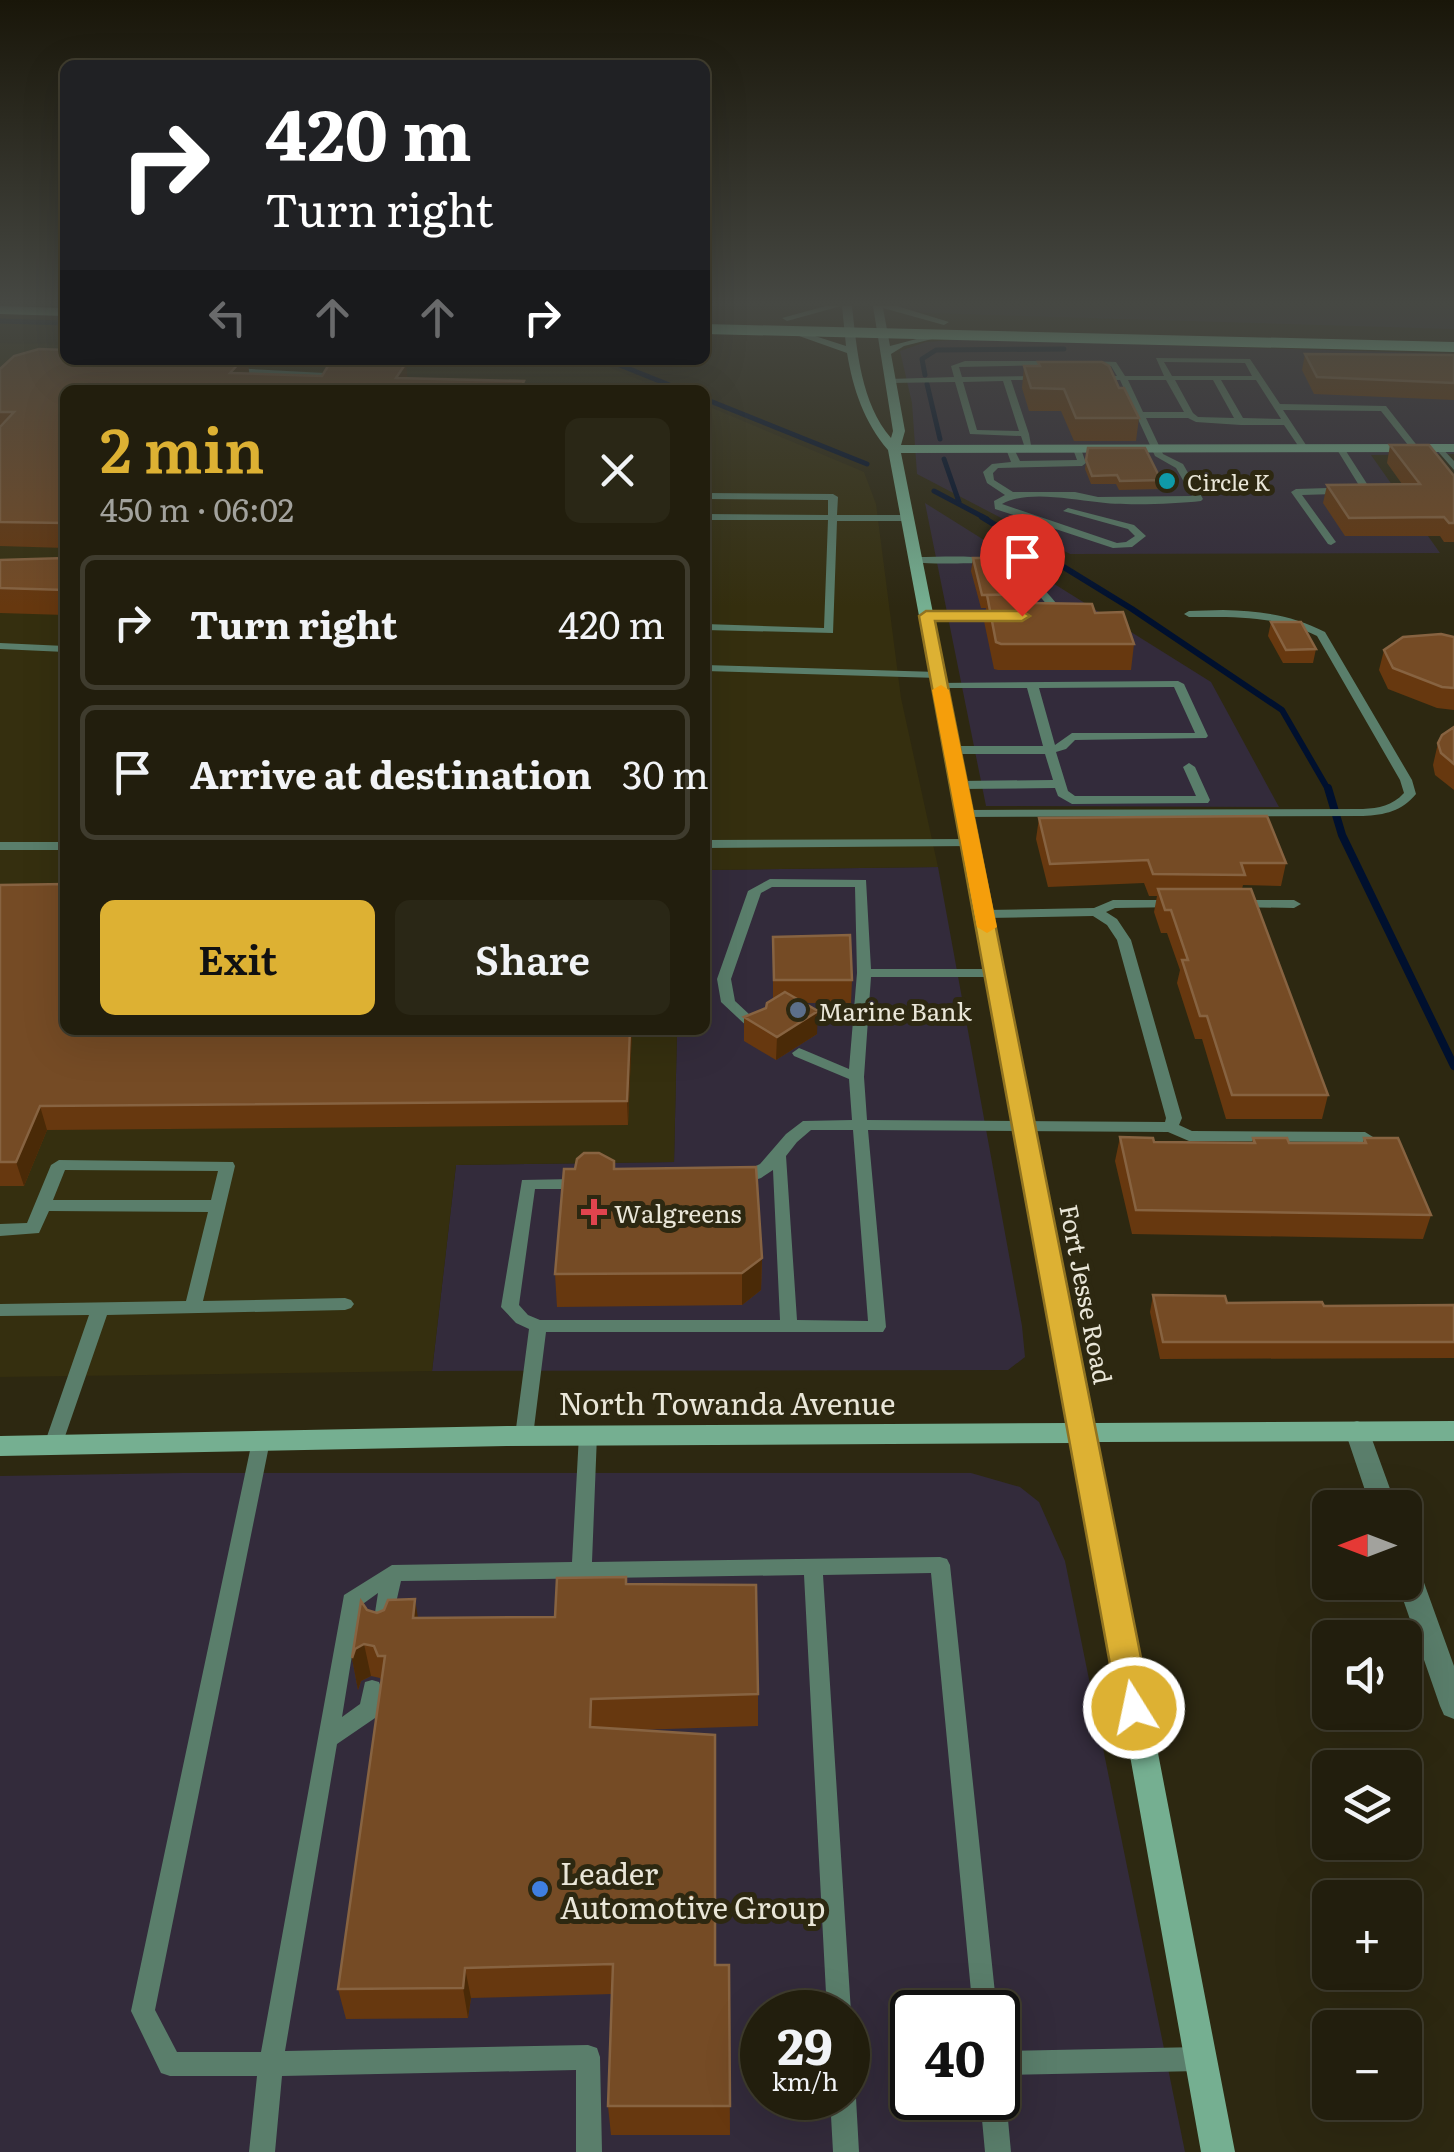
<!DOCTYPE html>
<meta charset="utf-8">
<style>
body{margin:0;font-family:Literata,serif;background:#2a2716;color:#f1f3f6;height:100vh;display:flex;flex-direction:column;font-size:38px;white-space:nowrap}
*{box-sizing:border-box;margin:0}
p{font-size:32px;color:#a2a29d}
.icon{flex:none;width:55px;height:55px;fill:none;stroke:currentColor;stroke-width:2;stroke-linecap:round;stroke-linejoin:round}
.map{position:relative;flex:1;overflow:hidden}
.drawer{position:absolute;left:60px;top:385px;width:650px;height:650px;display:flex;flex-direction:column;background:#221e0d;border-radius:15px;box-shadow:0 10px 40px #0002,0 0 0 2px #3f3c2e}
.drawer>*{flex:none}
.hud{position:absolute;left:60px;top:60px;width:650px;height:305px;border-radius:15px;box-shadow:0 10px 40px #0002,0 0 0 2px #3f3c2e;background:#202124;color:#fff;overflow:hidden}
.needle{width:65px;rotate:270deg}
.buttons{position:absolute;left:1312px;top:1490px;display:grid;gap:20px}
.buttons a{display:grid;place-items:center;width:110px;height:110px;border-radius:15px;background:#221e0d;box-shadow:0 10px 40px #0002,0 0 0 2px #3f3c2e;font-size:50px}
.speed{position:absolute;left:740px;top:1990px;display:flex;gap:20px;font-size:50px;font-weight:700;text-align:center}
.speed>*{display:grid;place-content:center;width:130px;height:130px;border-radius:50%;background:#221e0d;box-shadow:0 10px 40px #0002,0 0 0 2px #3f3c2e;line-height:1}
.speed small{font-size:25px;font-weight:400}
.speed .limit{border:5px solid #111;border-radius:15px;background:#fff;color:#111}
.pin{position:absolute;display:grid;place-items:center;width:85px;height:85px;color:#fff;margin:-102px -42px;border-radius:50% 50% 50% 0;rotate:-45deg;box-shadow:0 0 10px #0007}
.pin .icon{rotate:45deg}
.me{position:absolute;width:110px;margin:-55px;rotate:350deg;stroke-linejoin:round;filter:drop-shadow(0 0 8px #0008)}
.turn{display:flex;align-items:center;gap:35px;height:210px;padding:0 40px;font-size:45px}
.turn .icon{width:130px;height:130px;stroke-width:2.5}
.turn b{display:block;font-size:70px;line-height:85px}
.lanes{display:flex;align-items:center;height:95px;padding:0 40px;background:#0003;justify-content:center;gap:50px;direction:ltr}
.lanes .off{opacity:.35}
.round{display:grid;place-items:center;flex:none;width:105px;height:105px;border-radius:15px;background:#2a2716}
.summary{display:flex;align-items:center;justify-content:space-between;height:170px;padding:0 40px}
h1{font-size:60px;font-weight:600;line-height:75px;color:#ddb133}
.primary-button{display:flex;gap:20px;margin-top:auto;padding:20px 40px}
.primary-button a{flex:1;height:115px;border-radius:15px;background:#ddb133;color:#111;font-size:40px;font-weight:600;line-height:115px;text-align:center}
.primary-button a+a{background:#2a2716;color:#f1f3f6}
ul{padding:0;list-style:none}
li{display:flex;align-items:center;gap:30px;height:135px;margin:0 20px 15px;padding:0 20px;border:5px solid #3f3c2e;border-radius:15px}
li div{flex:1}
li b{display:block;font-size:38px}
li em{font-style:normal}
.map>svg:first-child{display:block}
</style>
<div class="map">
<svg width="1454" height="2152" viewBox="0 0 1454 2152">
<rect width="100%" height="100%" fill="#2d2811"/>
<path fill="#332b3b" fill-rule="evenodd" d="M897 306H1454V329L924 313Z
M966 339 1454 354V454L1371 455 1440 553 1070 554 917 474 912 403 900 351 926 342Z
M925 503 1211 682 1279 807 986 806Z
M938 867 1022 1326 1025 1357 1008 1370 432 1371 456 1165 674 1162 677 1030H705V870Z
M182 1473H971L1020 1487 1039 1502 1065 1561 1185 2152H0V1476ZM762 2012H848V2098H762ZM912 2012H998V2098H912Z"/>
<path fill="#352f0f" d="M0 343 65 345V360H592L664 390H65V1030H677L674 1162 456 1165 432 1371 0 1377Z
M705 405 864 472 876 504 901 698 938 867 705 870Z"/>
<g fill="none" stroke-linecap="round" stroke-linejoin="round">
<path stroke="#00102e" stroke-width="5" d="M0 321 65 323
M607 360 682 390
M925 375 922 359 936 350 1064 349
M927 384 940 439
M705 399 867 464
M944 459 959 502
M934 491 987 519"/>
<path stroke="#00102e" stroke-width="6" d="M982 517 1132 609 1282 710 1329 791"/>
<path stroke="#00102e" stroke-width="8" d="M1328 788 1342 835 1454 1066"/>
<path fill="#5a7e6b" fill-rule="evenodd" d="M1156 358 1250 359 1280 404 1386 406 1419 448 1412 450 1381 411 1283 410 1308 448 1304 451 1301 450 1284 425H1241L1196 422 1188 418H1146L1163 454 1183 464 1203 499 1201 501C1174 504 1123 506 1097 502 1069 499 1027 490 1002 504L1117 543 1126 542 1135 536 1128 529 1063 511 1068 508 1134 525 1146 536 1132 547 1113 548 995 509 994 501 1005 495 987 483 983 472 992 464 1011 462 1006 449 1010 446 1014 449 1020 461 1077 460 1073 449 1077 446 1081 449 1086 463 1082 466 998 468 993 473 994 480 1013 492H1075L1098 497 1192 496 1176 468 1155 456 1120 380H1095L1091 378 1095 376H1117L1111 366 1088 365 1084 363 1088 361 1116 362 1125 376H1164ZM1164 362 1245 363 1252 376H1172ZM1128 380H1166L1184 412H1143ZM1175 380H1213L1234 418 1198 417 1193 413ZM1221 380H1256L1281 419 1243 418Z
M965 361H1058L1059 363 1055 365 959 367 962 377 1045 376V380H1011L1029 434 1032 451H1026L1021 436 970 434 955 382 889 383 885 381 889 379 954 377 951 366ZM1003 381 1019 431 977 430 963 382Z
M231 368 343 374 347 376 343 378 228 372 227 370Z
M1340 445 1344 448 1371 490 1366 493 1302 495 1336 542 1331 545 1328 544 1291 492 1296 489 1360 487 1336 448Z
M1439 445 1454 461V470L1435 448Z
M705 493 833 494 838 497 837 515H907L912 518 907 521H837L833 633 705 630V624L824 628 828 520H705V514L828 515V500L705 499Z
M915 557C988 556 1016 550 1064 613L1055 618H1047V614L1053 612C999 545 984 569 911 562V558Z
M1223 610C1260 611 1292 615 1325 632L1412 780 1416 794C1402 811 1385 815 1363 816L961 817V811L965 810 1363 809C1379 808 1392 806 1404 793L1400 780 1317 636C1276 615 1234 617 1189 617L1184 614 1189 611Z
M927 613H1003L1008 616 1003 619 923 618 922 616Z
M0 643 65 646V652L0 649Z
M705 665 938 672 944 675 938 678 705 671Z
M1178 681 1184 684 1208 736 1206 738 1075 740 1066 749 1056 752 1068 791 1075 796H1196L1183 767 1189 763 1195 767 1210 800 1208 803 1072 804 1058 796 1055 788 959 789 953 785 959 781 1053 780 1045 754H953L947 750 953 746H1043L1027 688H940L936 687V683ZM1174 687 1195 733H1072L1055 745 1039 688Z
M971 839 975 840V846L705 848V840Z
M0 842H65V850H0Z
M770 879 866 880 871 969H996L1003 973 996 977H871L864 1077 867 1120 1165 1122 1166 1118 1117 940 1107 925 1093 916 985 918 978 914 985 910 1094 908 1113 900H1176L1183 904 1181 907 1115 908 1106 912 1117 919 1131 940 1182 1118 1179 1125 1192 1131 1365 1132 1373 1137 1365 1142 1189 1141 1168 1132 868 1130 886 1327 883 1332H546L533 1436 531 1441 524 1443 517 1441 515 1436 529 1329 516 1323 501 1307 522 1180 574 1179 582 1184 574 1189H535L519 1305 528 1315 540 1320H780L773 1170 761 1178 741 1185 733 1180 735 1176 760 1164 786 1134 803 1121 852 1120 849 1079 794 1056 792 1053 799 1048 804 1050 849 1069 857 973 855 887H772L761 893 731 979 735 1001 764 1028 757 1032 752 1031 721 1002 717 979 748 891ZM811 1130H853L868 1321 797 1320 786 1156 797 1142Z
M1239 900H1294L1301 904 1294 908 1234 907 1232 904Z
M59 1160 233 1162 235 1166 203 1301 345 1298 351 1300 354 1304 351 1308 345 1310 107 1315 62 1445 60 1450 53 1452 46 1450 44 1445 89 1315 0 1316V1304L186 1301 208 1212 49 1211 39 1233 0 1236V1224L27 1223 51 1165ZM65 1170 218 1171 211 1200H53Z
M588 1428 595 1430 597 1435 592 1562 940 1557 947 1559 950 1565 997 2012H973L931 1573 823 1575 851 2012 848 2021V2012H827L804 1575 401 1581 391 1625 384 1628 377 1625 374 1619 378 1593 360 1606 342 1717 360 1704 365 1682 372 1680 379 1682C384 1693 382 1706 378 1716L337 1744 285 2051 588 2045 597 2048 600 2057 602 2152H576V2070L282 2076 275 2152H249L257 2076H170L161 2073 131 2011 252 1441 254 1436 261 1434 268 1436 270 1441 155 2010 177 2052H261L344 1595 392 1565 572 1562 579 1435 581 1430Z
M1200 2047 1209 2050 1212 2059 1209 2068 1200 2071 998 2075V2051Z
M848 2087 852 2089 856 2098 859 2152H833L830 2098H848Z
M998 2087 1002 2089 1006 2098 1011 2152H985L980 2098H998Z"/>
<path fill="#5a7e6b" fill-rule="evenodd" d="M1357 1421 1366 1424 1369 1431 1397 1508H1371L1345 1431 1348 1424Z
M1405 1555 1414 1558 1418 1566 1454 1666V1719L1444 1715 1440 1706 1397 1582H1405Z"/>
<path fill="#75af91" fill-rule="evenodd" d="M826 306H841L787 321 782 318Z
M842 306H852C857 351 861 403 891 438L893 431 873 306H897L949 322 944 325 883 308 890 346 943 332 948 335 904 346 891 354 905 431 901 445 1454 444V452L901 453 1095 1423 1454 1421V1441L1098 1442 1235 2152H1201L1074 1443 507 1446 0 1456V1436L507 1426 1070 1423 888 450C864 422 853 389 847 353L785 331 790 328 846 346Z"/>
<path fill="#9af8c8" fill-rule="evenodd" d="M0 306 65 308V316L0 314Z
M705 324 1454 342V352L705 334Z"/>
</g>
<path fill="#67380f" d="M1305 354 1454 355V400L1314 394 1302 370Z
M65 360H247L249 373 408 378 65 390V548L0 546V369Z
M1038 362 1119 388 1139 418 1136 441H1074L1061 411H1029L1022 388 1024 366H1038Z
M1390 445 1454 476V542H1444L1440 536H1345L1323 503 1327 485 1402 484 1387 463Z
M1088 448 1161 480 1159 489 1119 490 1116 484H1091L1085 469Z
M65 558V615L0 613V560Z
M973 558 1025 594 1033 603 1095 613 1134 644 1131 670H998L994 669 984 621 986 608H981L971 571Z
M1271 622 1316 649 1313 663H1283L1268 636Z
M1454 637V710L1437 708 1388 689 1379 670 1384 650Z
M1454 727V790L1435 775 1433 765 1438 743Z
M1039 818 1286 863 1281 886 1243 885 1242 889 1328 1095 1322 1119H1226L1202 1039H1195L1177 983 1180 970 1167 933H1161L1154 912 1157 896H1149L1144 883 1048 887 1036 839Z
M0 885 65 1030H632L628 1125 47 1130 24 1186H0Z
M773 937 852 980 851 1003H805L817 1034 776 1060 744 1041V1017L766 1008 773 999Z
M1120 1137 1154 1142 1252 1143 1253 1138 1289 1143H1363L1364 1138 1431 1215 1423 1239 1132 1234 1115 1161Z
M615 1169 762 1258 761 1290 742 1305 557 1307 555 1274Z
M1153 1295 1227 1303 1324 1306 1454 1305V1358L1160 1359 1150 1312Z
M626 1584 758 1694V1726L637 1730 715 1965H729L730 2135H611L608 2106 612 1994 471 1998 468 2018 346 2019 338 1989 382 1682 380 1678 371 1676 361 1681 358 1690 352 1658 367 1610 377 1613 384 1610 418 1618 555 1617Z"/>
<path fill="#4a2a07" d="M242 360H247L250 377 230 373Z
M406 363 408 384 396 378Z
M818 1011 817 1034 776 1060 777 1037Z
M630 1030H632L628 1125 627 1101Z
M40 1106 47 1130 24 1186 16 1162Z
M762 1258 761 1290 742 1305V1273Z
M415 1599 420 1631 413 1618Z
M364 1644 371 1676 361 1681 358 1690 352 1658 355 1649Z
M465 1968 471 1998 468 2018 463 1988Z"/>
<path fill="#754b25" stroke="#876341" stroke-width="2.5" d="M39 349 65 350V360H242L230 373 322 376 331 361 406 363 396 378 524 381 520 390H65V523L0 522V427L14 412H0V369L14 356Z
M1305 354 1454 355V383L1317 377Z
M1038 362H1102L1109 366 1119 388H1124L1139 418H1076L1064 389 1031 388 1024 366H1040Z
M1390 445H1429L1454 476V523H1449L1444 517 1349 518 1327 485 1420 484Z
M1088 448H1145L1161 480 1120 481 1117 475 1092 476 1086 460Z
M65 558V590L0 588V560Z
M973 558H996L1017 567 1025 594 982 595Z
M1030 594 1033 603 1092 604 1095 613 1123 612 1134 644H1001L996 642 987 595Z
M1271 622H1301L1316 649 1286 650Z
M1441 634 1454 637V688L1442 687 1393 668 1384 650 1403 637Z
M1454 727V764L1441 753 1438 743 1442 735Z
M1267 816 1286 863H1241L1245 875 1153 874 1148 860 1050 864 1039 818Z
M65 884V1030H630L627 1101 40 1106 16 1162H0V885Z
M1158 889H1251L1328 1095H1232L1207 1016H1200L1182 960H1188L1171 910H1165Z
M850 935 852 980H774L773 937Z
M785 992 818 1011 777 1037 744 1017 766 1008 767 1003Z
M1120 1137 1153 1138 1154 1142 1255 1143 1253 1138H1287L1289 1143H1366L1364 1138H1398L1431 1215 1136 1210Z
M584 1153H599L614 1161V1169L756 1167 762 1258 742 1273 555 1274 564 1169H575L577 1159Z
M1153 1295 1225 1296 1227 1303 1322 1302 1324 1306 1454 1305V1342H1163Z
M626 1577V1584L756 1585 758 1694 591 1699 590 1727 715 1735V1965H729L730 2106H608L613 1964 465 1968 463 1988 338 1989 385 1656H378L374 1646 364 1644 355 1649 352 1658 361 1601 367 1610 377 1613 384 1610 388 1600 415 1599 413 1618 555 1617 557 1578Z"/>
<linearGradient id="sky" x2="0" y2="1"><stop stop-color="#191609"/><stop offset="0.5" stop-color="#464843"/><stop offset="1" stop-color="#464843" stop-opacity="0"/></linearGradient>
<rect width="1454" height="607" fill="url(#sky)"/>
<path fill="#ddb133" stroke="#907321" stroke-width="2.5" d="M926 611H1022L1030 616 1022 621H935L1151 1708 1146 1718 1134 1722 1123 1718 1118 1708 919 616Z"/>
<path fill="#f59e0b" d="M941 685 949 690 997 927 987 933 977 927 932 690Z"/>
<circle fill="#0f9aa8" stroke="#2d2811" stroke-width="4" cx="1167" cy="481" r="10"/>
<circle fill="#5c6f8a" stroke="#2d2811" stroke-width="4" cx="798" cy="1010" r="10"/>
<path fill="#e0444e" stroke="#2d2811" stroke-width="4" d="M589 1197h10v10h10v10h-10v10h-10v-10h-10v-10h10z"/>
<circle fill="#3f7fe0" stroke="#2d2811" stroke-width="4" cx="540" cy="1889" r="10"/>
<g text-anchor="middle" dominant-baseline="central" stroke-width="10" stroke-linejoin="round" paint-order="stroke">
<g font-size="22" fill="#e9e6d8" stroke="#2d2811" text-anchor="start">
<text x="1187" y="481">Circle K</text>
</g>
<g font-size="25" fill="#e9e6d8" stroke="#2d2811" text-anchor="start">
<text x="818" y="1010">Marine Bank</text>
<text x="614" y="1212">Walgreens</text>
</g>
<g font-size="25" fill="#e9e6d8" stroke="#2d2811">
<text transform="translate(1087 1294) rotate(79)">Fort Jesse Road</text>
</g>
<g font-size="30" fill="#e9e6d8" stroke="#2d2811">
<text x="727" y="1402">North Towanda Avenue</text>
</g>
<g font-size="30" fill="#e9e6d8" stroke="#2d2811" text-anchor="start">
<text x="560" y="1872">Leader<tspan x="560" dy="34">Automotive Group</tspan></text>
</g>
</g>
</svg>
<div class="buttons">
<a><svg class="needle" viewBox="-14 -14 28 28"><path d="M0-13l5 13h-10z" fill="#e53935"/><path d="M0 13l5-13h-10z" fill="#a2a29d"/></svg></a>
<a><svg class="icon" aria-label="sound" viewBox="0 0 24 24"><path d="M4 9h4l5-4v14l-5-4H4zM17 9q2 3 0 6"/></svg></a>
<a><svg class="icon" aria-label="layers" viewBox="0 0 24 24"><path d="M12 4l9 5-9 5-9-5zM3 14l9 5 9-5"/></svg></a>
<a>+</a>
<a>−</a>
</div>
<div class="speed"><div>29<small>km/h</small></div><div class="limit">40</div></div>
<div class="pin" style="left:1022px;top:616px;background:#d93025"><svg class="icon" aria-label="arrive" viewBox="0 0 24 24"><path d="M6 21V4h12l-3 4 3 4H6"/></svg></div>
<svg class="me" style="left:1134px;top:1708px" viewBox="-20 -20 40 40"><circle r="17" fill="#ddb133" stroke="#fff" stroke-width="3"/><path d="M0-11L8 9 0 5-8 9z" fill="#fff"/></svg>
<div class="hud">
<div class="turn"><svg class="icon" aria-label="right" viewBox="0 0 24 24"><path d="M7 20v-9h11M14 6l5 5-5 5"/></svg><div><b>420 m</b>Turn right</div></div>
<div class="lanes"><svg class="icon off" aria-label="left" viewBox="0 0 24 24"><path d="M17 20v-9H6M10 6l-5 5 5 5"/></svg><svg class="icon off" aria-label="ahead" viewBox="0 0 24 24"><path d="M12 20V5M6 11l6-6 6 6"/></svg><svg class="icon off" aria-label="ahead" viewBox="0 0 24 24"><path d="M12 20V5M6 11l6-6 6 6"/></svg><svg class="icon" aria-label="right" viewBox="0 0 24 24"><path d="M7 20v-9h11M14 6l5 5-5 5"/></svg></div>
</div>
<section class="drawer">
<div class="summary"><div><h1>2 min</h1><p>450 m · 06:02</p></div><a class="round"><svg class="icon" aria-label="close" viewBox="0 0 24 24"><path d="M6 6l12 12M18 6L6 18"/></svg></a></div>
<ul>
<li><svg class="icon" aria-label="right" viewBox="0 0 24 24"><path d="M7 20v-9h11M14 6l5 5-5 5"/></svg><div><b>Turn right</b></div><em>420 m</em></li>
<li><svg class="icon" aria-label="arrive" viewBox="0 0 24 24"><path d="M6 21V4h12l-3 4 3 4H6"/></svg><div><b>Arrive at destination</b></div><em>30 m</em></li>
</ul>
<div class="primary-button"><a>Exit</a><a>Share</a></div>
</section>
</div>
